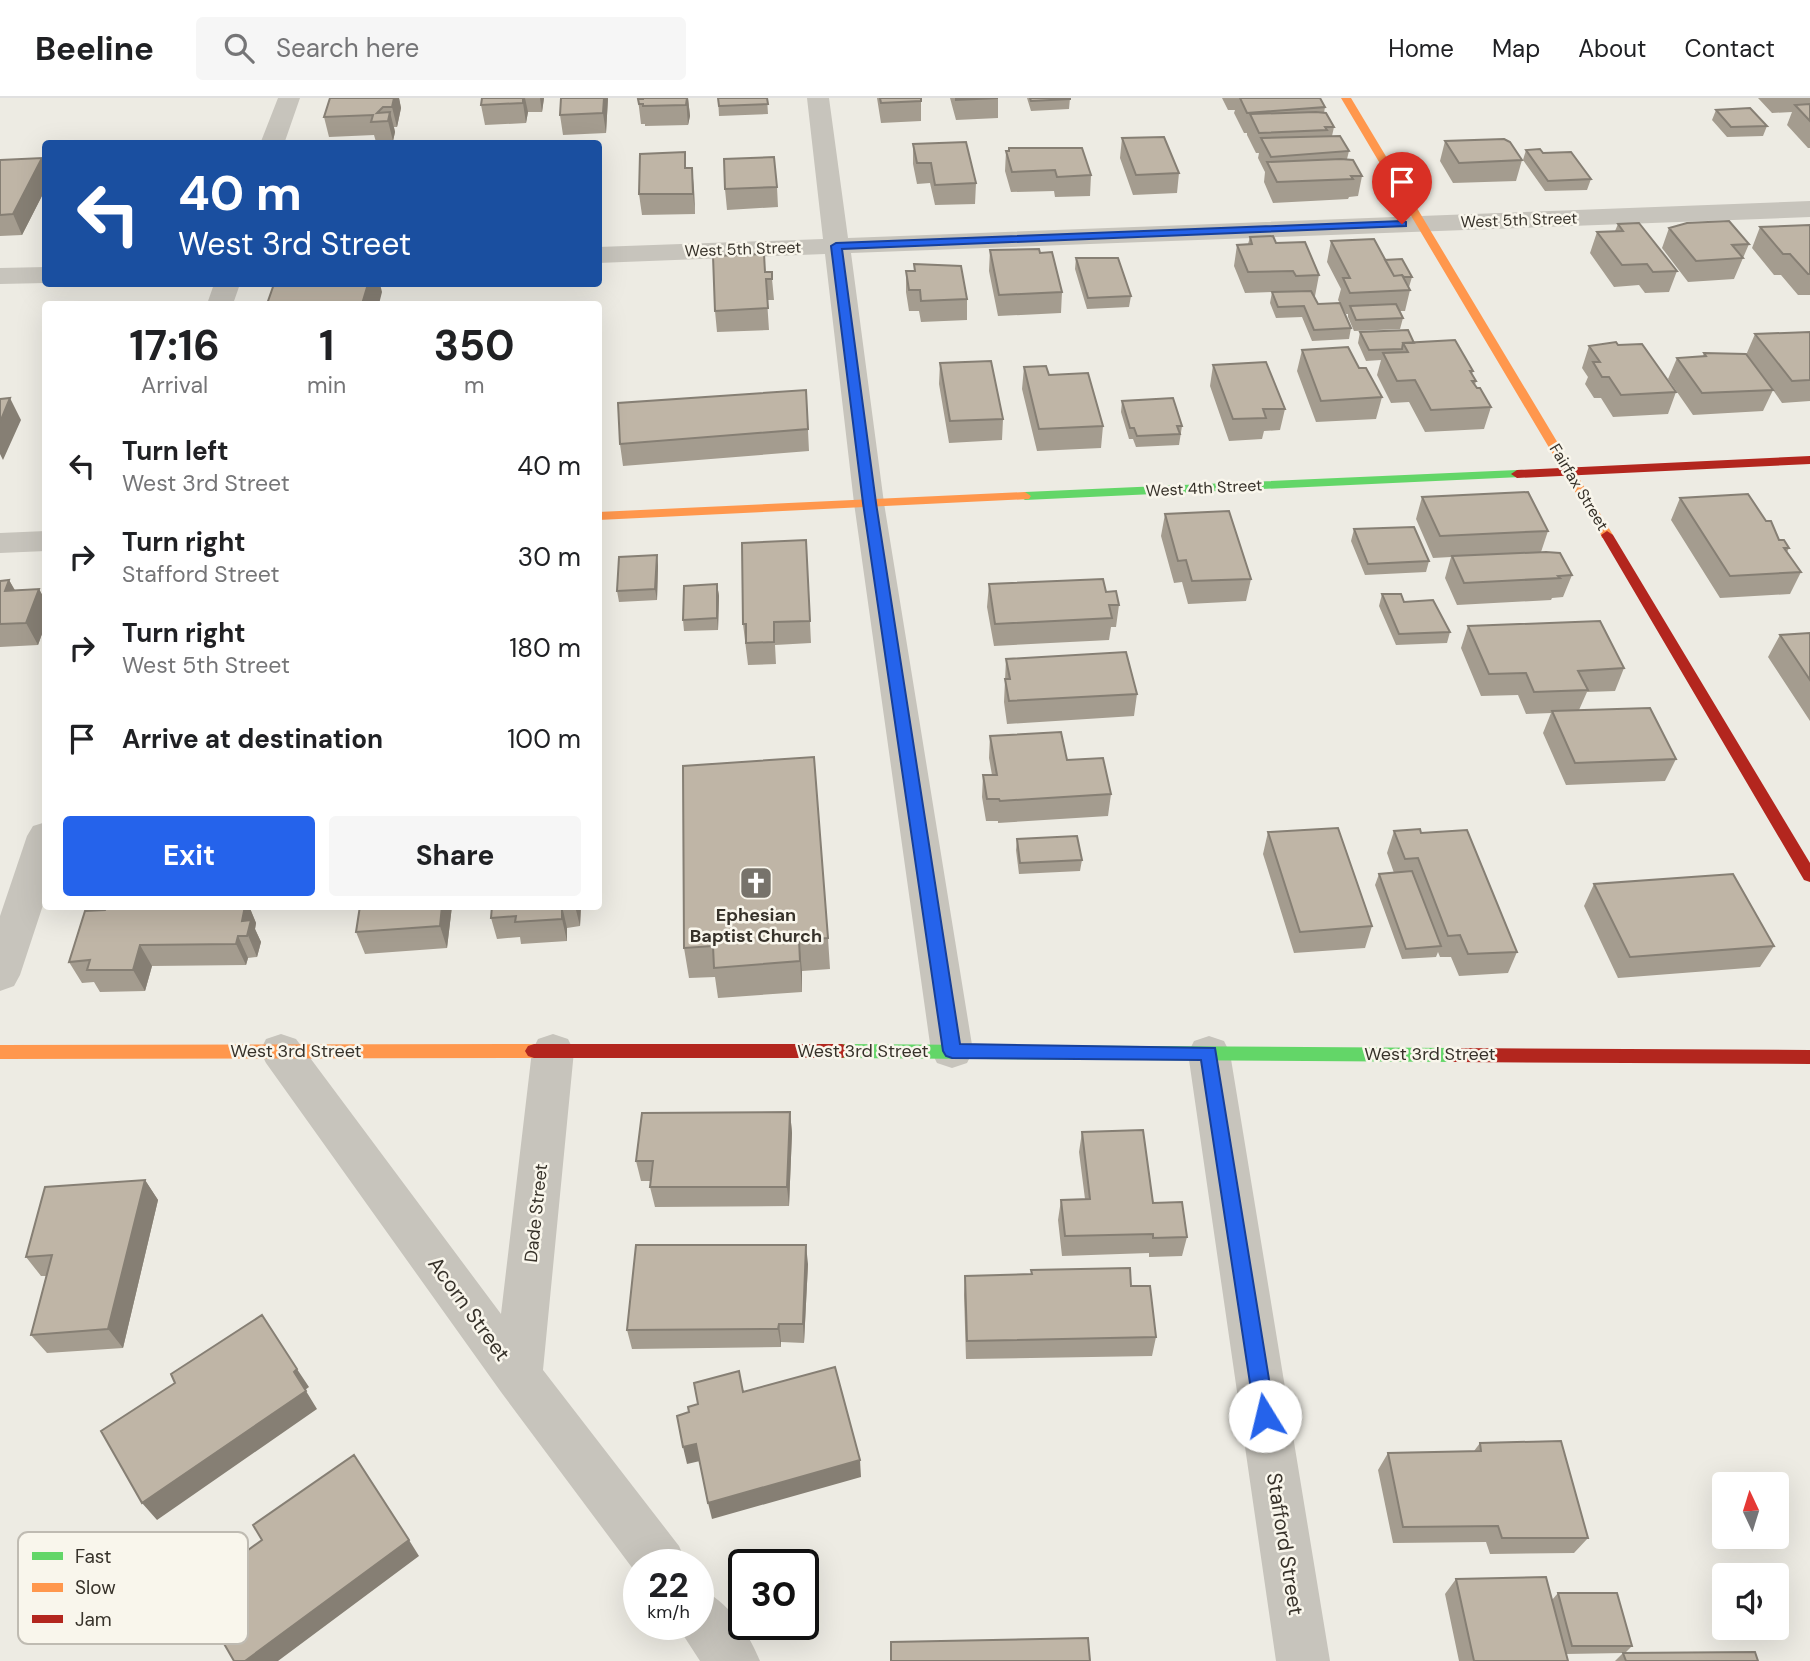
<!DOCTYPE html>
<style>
body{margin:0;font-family:"DM Sans",sans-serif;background:#f6f6f6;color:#202124;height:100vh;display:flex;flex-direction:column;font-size:26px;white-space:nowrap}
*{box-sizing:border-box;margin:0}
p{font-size:23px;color:#757577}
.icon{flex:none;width:38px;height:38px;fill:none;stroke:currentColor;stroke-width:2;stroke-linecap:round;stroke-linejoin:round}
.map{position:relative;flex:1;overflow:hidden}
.drawer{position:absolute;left:42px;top:203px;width:560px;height:609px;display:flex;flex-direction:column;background:#fff;border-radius:7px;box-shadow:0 7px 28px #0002}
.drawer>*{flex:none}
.banner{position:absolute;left:42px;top:42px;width:560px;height:147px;border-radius:7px;box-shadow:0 7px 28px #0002;background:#1a4fa0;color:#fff;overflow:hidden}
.needle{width:46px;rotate:356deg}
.controls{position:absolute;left:1712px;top:1374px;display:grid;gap:14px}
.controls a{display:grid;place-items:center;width:77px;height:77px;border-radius:7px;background:#fff;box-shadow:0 7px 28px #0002;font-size:35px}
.speed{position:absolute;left:623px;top:1451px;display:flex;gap:14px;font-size:35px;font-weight:700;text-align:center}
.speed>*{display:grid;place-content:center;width:91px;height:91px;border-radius:50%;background:#fff;box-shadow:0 7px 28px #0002;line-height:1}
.speed small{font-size:18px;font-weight:400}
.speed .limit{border:4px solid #111;border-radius:10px;background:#fff;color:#111}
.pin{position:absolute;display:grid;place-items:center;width:60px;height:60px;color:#fff;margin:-72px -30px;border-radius:50% 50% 50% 0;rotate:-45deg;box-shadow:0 0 7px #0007}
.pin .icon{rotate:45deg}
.me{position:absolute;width:77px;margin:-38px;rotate:351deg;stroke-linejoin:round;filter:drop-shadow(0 0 5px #0008)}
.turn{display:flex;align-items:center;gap:24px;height:147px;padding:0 21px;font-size:32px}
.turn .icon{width:91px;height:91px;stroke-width:2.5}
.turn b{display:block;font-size:49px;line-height:60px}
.eta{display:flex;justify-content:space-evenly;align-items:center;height:119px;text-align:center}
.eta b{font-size:42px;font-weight:700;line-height:49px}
.primary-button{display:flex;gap:14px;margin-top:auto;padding:14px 21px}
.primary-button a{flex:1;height:80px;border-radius:7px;background:#2563eb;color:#fff;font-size:28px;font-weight:700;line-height:80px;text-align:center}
.primary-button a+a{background:#f6f6f6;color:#202124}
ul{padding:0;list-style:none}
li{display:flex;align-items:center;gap:21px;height:91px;padding:0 21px}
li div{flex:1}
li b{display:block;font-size:26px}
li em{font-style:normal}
header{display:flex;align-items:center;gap:42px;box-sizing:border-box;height:98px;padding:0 35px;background:#fff;border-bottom:2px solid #e0e0e0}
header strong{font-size:33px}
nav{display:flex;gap:38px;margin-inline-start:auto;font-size:24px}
.search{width:490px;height:63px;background:#f6f6f6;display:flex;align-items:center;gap:18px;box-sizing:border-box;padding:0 24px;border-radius:7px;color:#757577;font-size:26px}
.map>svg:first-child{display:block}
</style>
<header>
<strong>Beeline</strong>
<div class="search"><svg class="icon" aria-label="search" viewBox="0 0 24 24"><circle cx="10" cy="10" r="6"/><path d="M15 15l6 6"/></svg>Search here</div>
<nav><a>Home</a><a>Map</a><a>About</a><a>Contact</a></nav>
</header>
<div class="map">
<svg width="1810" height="1563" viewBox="0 0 1810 1563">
<rect width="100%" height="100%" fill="#edebe3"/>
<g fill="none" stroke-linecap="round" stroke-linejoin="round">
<path fill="#c7c4bc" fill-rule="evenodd" d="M278 0H300L284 46H260Z
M807 0H829L848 140 1810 103V119L851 155 884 405 973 953 967 965 952 970 937 965 931 953 854 405 825 156 598 165V149L823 141Z
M46 169V185L0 186V170Z
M214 186H240L233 206H207Z
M46 433V453L0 455V435Z
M46 724V798L20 877 14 888 0 893V818L27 738 33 728Z
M281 936 296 941 501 1216 532 953 538 941 553 936 568 941 574 953 543 1272 679 1448 687 1466H639V1479L501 1294 266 965 260 953 266 941Z
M1209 938 1224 943 1230 955 1330 1563H1276L1188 955 1194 943Z
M698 1490C728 1502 748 1534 760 1563H700L676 1526H698Z"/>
<path fill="#63d668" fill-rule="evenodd" d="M1517 372 1523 376 1521 379 1025 402 1019 398 1025 394Z
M842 946 1453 950 1459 952 1462 957 1459 962 1453 964 842 960 836 958 833 953 836 948Z"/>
<path fill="#ff974d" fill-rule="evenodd" d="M1341 0H1351L1613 437 1612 440H1602L1601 437Z
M1025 394 1031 398 1029 401 598 422V414Z
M534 946 540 948 543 953 540 958 534 960 0 961V947Z"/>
<path fill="#b3261e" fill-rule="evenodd" d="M1810 358V366L1517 380 1511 376 1517 372Z
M1607 433 1613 437 1810 765V784L1804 782 1601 437Z
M534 946H842L848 948 851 953 848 958 842 960H534L528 958 525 953 528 948Z
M1453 950 1810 952V966L1453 964 1447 962 1444 957 1447 952Z"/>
</g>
<path fill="#a49c8f" d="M330 0H399L401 10 397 29H394L395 34 393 43 376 44 374 37 329 39 324 19Z
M482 0H544L542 14H528L526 25 485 27 481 7Z
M608 0 606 35 563 37 560 17Z
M688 0 690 18 688 27 645 28V26H641L638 1Z
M718 0H767L768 16 719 18Z
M877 0H921V23L881 25Z
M950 0H998V20L956 22Z
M1027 0H1070L1069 11 1031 13Z
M1222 0H1320L1325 9 1324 15 1334 29 1332 38 1349 53 1347 61 1362 78 1358 98 1349 99 1348 101 1273 105 1264 84 1265 74 1258 60 1259 55H1256L1247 37V35H1244L1234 15 1235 12H1228Z
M1758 0H1810V50H1808L1787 27 1792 14 1772 15Z
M1716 12 1767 28 1763 38 1727 39 1712 22Z
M1122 40 1179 75 1177 95 1133 97 1120 60Z
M1445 43 1522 62 1516 83 1453 85 1440 63Z
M913 46 976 85 975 106 935 107 930 85 917 86 913 66Z
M1009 50 1091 77 1090 98 1055 99 1054 93 1011 94 1005 73 1006 53H1009Z
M1526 52 1543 55 1591 81 1587 92 1545 93 1523 62Z
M42 60 46 69V90L22 137 0 138V62Z
M686 70 694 91 695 116 642 117 639 96Z
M777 89 778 109 727 112 725 91Z
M1618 126 1677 173 1669 194 1645 195 1639 187 1614 189 1590 155 1597 134 1615 133Z
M1810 127V197H1798L1781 177H1774L1752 150 1760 129Z
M1669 130 1749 146 1734 181 1688 184 1662 150Z
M1250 139 1276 145 1319 177 1315 198H1314L1318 206 1351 230 1349 241 1312 243 1302 219 1276 220 1270 205 1272 194 1245 195 1234 168 1237 147 1248 146Z
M1331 143 1385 162 1412 179 1409 189 1410 192 1405 213H1399L1403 220 1400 231 1354 233 1348 219V216H1346L1338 202 1341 191 1327 164Z
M990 152 1062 194 1061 215 998 218 989 173Z
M1076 160 1131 198 1129 209 1087 211 1075 171Z
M914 166 967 201V222L921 224 919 213H909L906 194V173H914Z
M765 174 772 181 774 202H767L769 232 717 234 715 213Z
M1360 234 1414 245 1473 273 1472 276 1476 283 1475 287 1491 309 1484 331 1425 334 1409 304 1391 305 1377 277 1381 262 1366 263 1358 245Z
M1810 234V303L1782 305 1773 292 1763 313 1693 317 1668 281 1677 260 1703 258 1704 255 1746 257 1755 236Z
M1618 247 1676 294 1668 316 1613 319 1601 300H1594L1585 286 1588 279 1582 270 1589 248Z
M1302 252 1359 270 1382 299 1376 321 1316 324 1297 273Z
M940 265 1003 321 1002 342 949 345 939 286Z
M1213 267 1285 311 1280 332 1264 333 1262 341 1229 343 1210 288Z
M1024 269 1103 328 1101 350 1037 353 1022 291Z
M806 292 809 353 623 368 620 346Z
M1122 303 1182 328 1179 347 1136 349 1133 341H1129L1121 314Z
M1422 399 1548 433 1541 454 1572 477 1563 499 1552 500 1551 502 1457 507 1445 480 1451 459 1433 460 1416 421Z
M1680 400 1779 442 1789 450 1787 454 1801 474 1790 496 1720 500 1671 422Z
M1165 416 1251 481 1246 503 1188 506 1182 484 1174 485 1161 438Z
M1354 431 1429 463 1426 474 1365 477 1351 443Z
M806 442 811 545 775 547 776 566 748 567 743 526Z
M657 457 658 468 657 502 619 504 617 493Z
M9 482 15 492 39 491 46 504V525L38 547 0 549V483Z
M717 486 719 498 718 532 684 533 683 522Z
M989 486 1106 494 1119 507 1116 529H1111L1109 542 994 548 987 509Z
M1382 496 1450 534 1447 545 1396 547 1379 508Z
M1468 528 1624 570 1615 593 1587 594 1579 612 1676 661 1665 683 1566 687 1543 635 1551 615 1526 616 1518 597 1481 598 1461 550Z
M1810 535V623L1768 559 1780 537Z
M1006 561 1137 596 1134 618 1007 626 1004 604Z
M990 638 1067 662 1111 696 1108 718 998 725V723H986L982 699 983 677H992L989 660Z
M1394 733 1421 735 1517 854 1508 875 1459 878 1451 859H1440L1438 854 1436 859 1402 861 1375 787 1379 776 1394 775 1387 755Z
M1268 734 1372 828 1365 850 1294 855 1263 756Z
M1017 741 1082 762 1080 773 1019 776 1016 752Z
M1594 786 1774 848 1760 869 1618 880 1584 808Z
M107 808H249L256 825 255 831 261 844 257 859 248 860 246 867 152 868 145 893 100 894 94 884 82 885 69 864 105 812Z
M360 808H452L447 850 365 856 356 834Z
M492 808H581L580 828 567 830V843L521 846 520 839 497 841 491 820Z
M828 840 830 871 802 873V894L718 900 715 879 689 880 684 850Z
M790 1014 792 1035 789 1108 655 1109 650 1089 651 1083H641L636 1063Z
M1082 1034 1187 1139 1182 1158 1149 1159V1155L1062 1158 1058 1122 1061 1102 1085 1101 1079 1054Z
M145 1082 158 1102 123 1250 47 1255 31 1237 46 1178H41L26 1159Z
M808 1166 804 1245 781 1244V1249L632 1251 627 1232Z
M1031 1172 1131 1188 1156 1239 1152 1258 966 1261 964 1197 965 1178 1031 1176Z
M1480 1345 1588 1440 1574 1455 1490 1456 1486 1444 1393 1445 1378 1372 1388 1355 1474 1353Z
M1456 1481 1552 1502 1558 1495 1632 1548 1625 1555 1758 1563H1615L1623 1555 1566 1556 1568 1563H1459L1445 1496Z"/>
<path fill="#867f74" d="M394 0H399L401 10 397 29 392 9Z
M523 0H525L528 14 526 25 523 5Z
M540 0H544L542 14Z
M604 0H608L606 35 603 15Z
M686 0H688L690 18 688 27Z
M390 14 395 34 393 43 388 23Z
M42 60 46 69V90L22 137 13 116Z
M692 70 694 91 695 116 693 96Z
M368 186H380L382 194 379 206H362Z
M10 300 21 322 3 362 0 356V324Z
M657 457 658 468 657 502 655 491Z
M9 482 21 504 5 493Z
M717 486 719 498 718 532 717 520Z
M39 491 46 504V525L38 547 26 525Z
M245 808H249L256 825 255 831 261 844 257 859 242 823Z
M442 808H452L447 850 440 828Z
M562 808 567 830V843L562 821Z
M575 808H581L580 828Z
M238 838 248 860 246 867 236 846Z
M799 842 802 873V894L800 863Z
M140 847 152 868 145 893 133 872Z
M790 1014 792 1035 789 1108 787 1089Z
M145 1082 158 1102 123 1250 108 1231Z
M806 1147 808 1166 804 1245 803 1226Z
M779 1226 781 1244V1249L778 1231Z
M297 1271 309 1289 305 1292 294 1274Z
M306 1293 317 1311 157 1422 142 1405Z
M696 1346 700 1363 687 1366 683 1349Z
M860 1362 861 1379 712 1421 708 1405Z
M409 1442 419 1458 278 1563H245Z"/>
<path fill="#bfb5a6" stroke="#867f74" stroke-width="2" d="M330 0H394L392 9H383L377 15 390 14 388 23 371 24 373 17 324 19Z
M482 0H523V5L481 7Z
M561 0H604L603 15 560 17Z
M643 0H687L686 7 643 8V6H639L638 1H643Z
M718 0H767L768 6 719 8Z
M880 0H921V3L881 5Z
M956 0H998L956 2Z
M1030 0H1070V1L1031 3Z
M1240 0H1320L1325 9 1247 15Z
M1810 6V23L1795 7Z
M1750 10 1767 28 1731 29 1716 12Z
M1316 14 1326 15 1334 29H1325L1327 32 1259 35 1250 16Z
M1340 38 1349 53 1271 59 1261 40Z
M1164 39 1179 75 1136 77 1122 40Z
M1504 41 1510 44 1522 62 1459 65 1445 43Z
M966 44 976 85 935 87 931 65H917L913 46Z
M1009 50H1082L1091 77 1057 79 1055 72 1012 74 1006 53H1009Z
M1540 51 1543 55 1571 54 1591 81 1548 83 1526 52Z
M685 54V70H692L693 96H639L640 56Z
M774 59 777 89 725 91 724 61Z
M42 60 13 116 0 117V62Z
M1341 61 1353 62 1362 78H1351L1353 81 1277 84 1267 64Z
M1729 123 1749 146 1732 147 1743 160 1696 163 1669 130 1687 125Z
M1639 125 1677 173 1653 174 1647 166 1622 167 1597 134 1623 133 1618 126Z
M1810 127V176H1808L1790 156H1783L1760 129Z
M1273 138 1276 145 1305 144 1319 177 1296 178 1293 173 1248 174 1237 147 1252 146 1250 139Z
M1374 141 1394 178 1402 177 1410 192 1350 195 1343 180H1350L1331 143Z
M1039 151 1040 155 1052 154 1062 194 999 197 990 152Z
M764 156 765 174H772V181H766L768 210 715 213 713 158Z
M1076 160H1118L1131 198 1088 200Z
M1402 161 1412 179H1404L1402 177 1394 178 1385 162Z
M914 166 961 168 967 201 921 203 920 192H909L906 173H915Z
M274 186H368L362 206H267Z
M1311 193 1318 206 1340 205 1351 230 1314 232 1304 208 1278 209 1272 194Z
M1396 206 1403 220 1356 222 1350 208Z
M1408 232 1414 245H1403L1402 251 1369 252 1360 234Z
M1810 234V282L1792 283 1755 236Z
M1455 242 1473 273H1470L1476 283H1472L1477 290H1480L1491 309 1431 312 1415 282 1397 283 1383 255 1408 254 1403 245Z
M1616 244 1618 247 1642 246 1676 294 1621 297 1609 279H1602L1593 264H1600L1589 248Z
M1348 249 1359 270H1366L1382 299 1321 303 1302 252Z
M1704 255 1746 256 1773 292 1702 295 1677 260 1706 258Z
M991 263 1003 321 950 323 940 265Z
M1266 264 1285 311H1263L1266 320 1233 321 1213 267Z
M1046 268 1049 277 1088 275 1103 328 1039 331 1024 269Z
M806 292 808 331 620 346 618 305Z
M10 300 0 324V301Z
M1173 300 1182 328H1177L1180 336 1137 338 1134 330H1130L1122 303Z
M1528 394 1548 433 1440 438 1422 399Z
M1748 396 1766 423H1771L1779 442H1784L1789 450H1784L1801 474 1730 478 1680 400Z
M1229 413 1251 481 1192 483 1186 462 1178 463 1165 416Z
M1414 429 1429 463 1368 466 1354 431Z
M806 442 810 523 774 524V544L746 545V526H743L742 445Z
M1546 454 1560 455 1572 477 1558 478 1560 480 1464 485 1452 458Z
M657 457 655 491 617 493 619 459Z
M1103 481 1106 494 1116 493 1119 507H1109L1112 520 995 526 989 486Z
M9 482 5 493 39 491 26 525 0 526V483Z
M717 486V520L683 522 684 488Z
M1382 496H1401L1404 504 1433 502 1450 534 1399 536Z
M1600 523 1624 570 1578 573 1588 592 1534 594 1526 575 1489 576 1468 528Z
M1810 535V582L1780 537Z
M1126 554 1137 596 1009 603 1005 581H1010L1006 561Z
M1650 610 1676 661 1575 665 1552 613Z
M1061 634 1067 662 1103 660 1111 696 1000 703 999 701H987L983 677H997L990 638Z
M814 659 828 840 799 842 800 863 714 870 713 848 684 850 683 668Z
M1338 730 1372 828 1300 834 1268 734Z
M1420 731 1421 735 1467 732 1517 854 1468 856 1460 837 1448 838 1418 760 1405 761 1394 733Z
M1077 738 1082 762 1020 765 1017 741Z
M1412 773 1441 848 1406 851 1379 776Z
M1733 776 1774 848 1630 859 1594 786Z
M107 808H245L242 823 251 822 247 838H238L236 846 140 847 133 872H87L90 862 69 864 85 813 105 812Z
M360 808H442L440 828 356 834Z
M492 808H562V821L515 824 516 818 491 820Z
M790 1014 787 1089H650L653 1063H636L642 1015Z
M1143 1032 1153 1105 1182 1104 1187 1139 1153 1140V1136L1065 1138 1061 1102 1090 1101 1082 1034Z
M145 1082 108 1231 31 1237 52 1157 26 1159 45 1089Z
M636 1147H806L803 1226H779L778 1231 627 1232Z
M1130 1170 1131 1188H1150L1156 1239 967 1243 965 1178 1032 1176 1031 1172Z
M262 1217 297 1271 294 1274 306 1293 142 1405 101 1333 175 1285 171 1276Z
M835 1269 860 1362 708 1405 696 1346 683 1349 677 1318 689 1314 688 1309 698 1306 694 1285 739 1273 743 1294Z
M1561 1343 1588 1440H1502L1498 1428 1403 1429 1388 1355 1481 1353 1480 1345Z
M354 1357 409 1442 245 1563H234L193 1492 262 1442 253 1427Z
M1546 1479 1568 1563H1474L1456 1481Z
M1558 1495H1617L1632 1548H1572Z
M1088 1540 1090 1563H891V1544Z
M1755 1554 1758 1563H1626L1623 1555Z"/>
<path fill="#2563eb" stroke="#184099" stroke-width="2" d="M1402 123 1406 124V128L842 151 876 405 960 946 1215 950 1275 1318 1272 1325 1265 1328 1258 1325 1255 1318 1201 962 952 960 946 958 943 953 863 405 831 148 836 145Z"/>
<defs>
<symbol id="church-square" viewBox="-11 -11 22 22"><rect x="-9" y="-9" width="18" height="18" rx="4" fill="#77736b" stroke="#f9f6ec"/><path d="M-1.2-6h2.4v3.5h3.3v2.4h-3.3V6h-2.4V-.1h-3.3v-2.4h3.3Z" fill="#fff"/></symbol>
</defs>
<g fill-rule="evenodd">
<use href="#church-square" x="737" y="766" width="38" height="38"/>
</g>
<g text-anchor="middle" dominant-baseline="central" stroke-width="5" stroke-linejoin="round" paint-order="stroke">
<g font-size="16" fill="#37322a" stroke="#f9f6ec">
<text transform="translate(1519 122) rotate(-2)">West 5th Street</text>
<text transform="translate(743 151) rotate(-2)">West 5th Street</text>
<text transform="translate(1579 389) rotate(59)">Fairfax Street</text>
<text transform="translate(1204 390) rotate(-3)">West 4th Street</text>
</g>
<g font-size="18" font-weight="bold" fill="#37322a" stroke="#f9f6ec">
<text x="756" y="817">Ephesian<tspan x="756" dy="21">Baptist Church</tspan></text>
</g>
<g font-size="18" fill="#37322a" stroke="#f9f6ec">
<text x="296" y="953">West 3rd Street</text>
<text x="863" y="953">West 3rd Street</text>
<text x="1430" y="956">West 3rd Street</text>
<text transform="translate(536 1115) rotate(-84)">Dade Street</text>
</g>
<g font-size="21" fill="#37322a" stroke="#f9f6ec">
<text transform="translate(469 1211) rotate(54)">Acorn Street</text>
<text transform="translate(1285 1446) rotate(81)">Stafford Street</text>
</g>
</g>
<rect x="18" y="1434" width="230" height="112" rx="10" fill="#f9f6ec" stroke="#bfbbb2" stroke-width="2"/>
<rect x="32" y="1454" width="31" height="8" fill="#63d668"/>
<rect x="32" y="1485" width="31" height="9" fill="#ff974d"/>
<rect x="32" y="1517" width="31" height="8" fill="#b3261e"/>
<g font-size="19" fill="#37322a">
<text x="75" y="1465">Fast</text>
<text x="75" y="1496">Slow</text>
<text x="75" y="1528">Jam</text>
</g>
</svg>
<div class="controls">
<a><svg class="needle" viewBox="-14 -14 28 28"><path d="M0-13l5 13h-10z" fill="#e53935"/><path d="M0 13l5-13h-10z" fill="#757577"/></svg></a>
<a><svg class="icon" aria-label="sound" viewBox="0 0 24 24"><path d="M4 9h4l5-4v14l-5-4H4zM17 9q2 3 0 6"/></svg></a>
</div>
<div class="speed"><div>22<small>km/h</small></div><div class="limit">30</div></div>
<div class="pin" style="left:1402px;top:126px;background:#d93025"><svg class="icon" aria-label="arrive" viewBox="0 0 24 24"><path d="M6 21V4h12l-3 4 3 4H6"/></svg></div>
<svg class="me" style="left:1265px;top:1318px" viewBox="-20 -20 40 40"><circle r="19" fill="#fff"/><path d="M0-13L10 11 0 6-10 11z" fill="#2563eb"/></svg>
<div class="banner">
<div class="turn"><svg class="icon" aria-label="left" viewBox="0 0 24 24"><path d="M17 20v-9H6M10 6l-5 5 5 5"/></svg><div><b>40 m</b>West 3rd Street</div></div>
</div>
<section class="drawer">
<div class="eta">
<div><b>17:16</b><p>Arrival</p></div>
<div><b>1</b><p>min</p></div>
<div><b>350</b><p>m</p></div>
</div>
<ul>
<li><svg class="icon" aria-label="left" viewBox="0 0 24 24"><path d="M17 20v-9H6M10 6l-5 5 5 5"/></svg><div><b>Turn left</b><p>West 3rd Street</p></div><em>40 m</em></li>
<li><svg class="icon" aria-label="right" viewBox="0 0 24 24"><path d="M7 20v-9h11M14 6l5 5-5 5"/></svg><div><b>Turn right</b><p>Stafford Street</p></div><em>30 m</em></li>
<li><svg class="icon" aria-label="right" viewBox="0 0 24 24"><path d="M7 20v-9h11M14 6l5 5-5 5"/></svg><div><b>Turn right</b><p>West 5th Street</p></div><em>180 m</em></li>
<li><svg class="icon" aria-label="arrive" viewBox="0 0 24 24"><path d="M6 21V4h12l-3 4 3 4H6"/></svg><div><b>Arrive at destination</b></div><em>100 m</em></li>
</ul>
<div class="primary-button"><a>Exit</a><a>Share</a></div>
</section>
</div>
